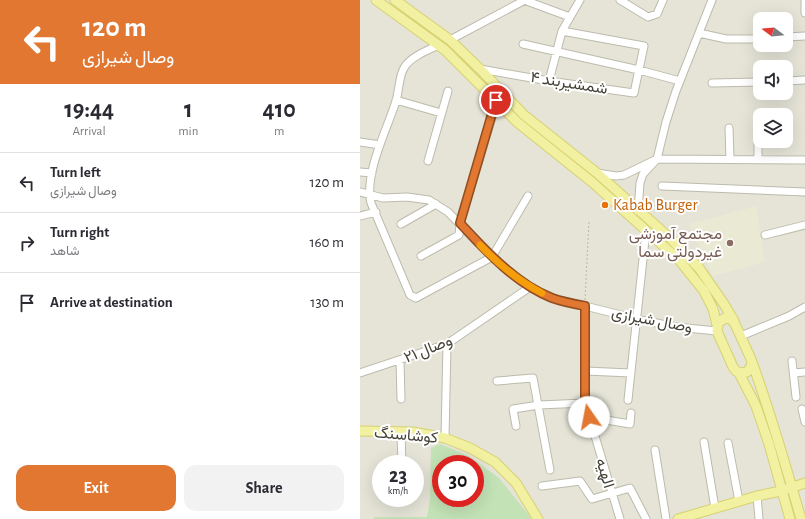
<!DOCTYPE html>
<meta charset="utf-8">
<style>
body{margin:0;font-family:"Alegreya Sans",Vazirmatn,sans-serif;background:#f2f2f3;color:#2b2b33;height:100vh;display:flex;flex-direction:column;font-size:15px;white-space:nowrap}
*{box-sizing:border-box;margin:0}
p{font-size:13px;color:#7c7c81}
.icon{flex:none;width:22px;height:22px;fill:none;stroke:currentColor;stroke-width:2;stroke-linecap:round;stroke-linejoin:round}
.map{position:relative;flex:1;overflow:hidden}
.panel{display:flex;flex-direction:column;background:#fff;width:360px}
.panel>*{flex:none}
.top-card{background:#e17730;color:#fff;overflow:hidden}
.needle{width:26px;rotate:286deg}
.buttons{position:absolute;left:393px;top:12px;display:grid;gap:8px}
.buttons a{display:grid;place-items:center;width:40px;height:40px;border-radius:8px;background:#fff;box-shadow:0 4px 16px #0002;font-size:20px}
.speed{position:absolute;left:12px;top:455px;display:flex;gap:8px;font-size:20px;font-weight:700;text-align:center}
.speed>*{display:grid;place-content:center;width:52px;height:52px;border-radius:50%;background:#fff;box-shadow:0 4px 16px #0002;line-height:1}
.speed small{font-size:10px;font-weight:400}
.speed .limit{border:6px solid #d22;background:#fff;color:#111}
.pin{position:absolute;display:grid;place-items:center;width:34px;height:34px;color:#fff;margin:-17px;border:2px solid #fff;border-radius:50%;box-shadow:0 1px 4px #0007}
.me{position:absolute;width:44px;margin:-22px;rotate:348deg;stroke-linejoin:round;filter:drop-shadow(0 0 3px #0008)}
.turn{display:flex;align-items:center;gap:14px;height:84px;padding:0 16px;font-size:18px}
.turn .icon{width:52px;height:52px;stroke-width:2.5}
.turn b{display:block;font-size:28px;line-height:34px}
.eta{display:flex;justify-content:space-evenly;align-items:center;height:68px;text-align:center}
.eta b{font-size:24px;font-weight:700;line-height:28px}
.cta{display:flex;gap:8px;margin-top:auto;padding:8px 16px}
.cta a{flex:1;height:46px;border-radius:12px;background:#e17730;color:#fff;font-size:16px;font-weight:700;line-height:46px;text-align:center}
.cta a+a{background:#f2f2f3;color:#2b2b33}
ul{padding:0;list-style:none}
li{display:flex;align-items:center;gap:12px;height:60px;padding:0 16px;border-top:1px solid #e1e1e2}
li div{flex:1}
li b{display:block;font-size:15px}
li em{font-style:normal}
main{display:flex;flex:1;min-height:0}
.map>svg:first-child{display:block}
</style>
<main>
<section class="panel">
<div class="top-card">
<div class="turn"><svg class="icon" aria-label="left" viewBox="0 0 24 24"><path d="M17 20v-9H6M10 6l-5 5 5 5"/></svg><div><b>120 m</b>وصال شیرازی</div></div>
</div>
<div class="eta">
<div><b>19:44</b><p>Arrival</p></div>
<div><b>1</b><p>min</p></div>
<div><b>410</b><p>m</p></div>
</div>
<ul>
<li><svg class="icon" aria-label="left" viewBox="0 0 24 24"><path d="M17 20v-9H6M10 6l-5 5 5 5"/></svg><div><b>Turn left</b><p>وصال شیرازی</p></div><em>120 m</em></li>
<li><svg class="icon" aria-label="right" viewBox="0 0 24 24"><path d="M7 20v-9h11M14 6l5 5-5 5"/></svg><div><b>Turn right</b><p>شاهد</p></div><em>160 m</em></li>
<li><svg class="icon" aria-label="arrive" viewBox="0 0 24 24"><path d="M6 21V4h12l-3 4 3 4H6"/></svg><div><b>Arrive at destination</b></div><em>130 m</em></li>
</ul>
<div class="cta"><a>Exit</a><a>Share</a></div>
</section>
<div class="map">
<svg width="445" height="519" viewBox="0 0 445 519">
<rect width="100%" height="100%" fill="#f2f1e8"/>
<path fill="#e5e4d7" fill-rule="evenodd" d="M0 0H445V519H0ZM400 19H426V45H400ZM400 67H426V93H400ZM400 115H426V141H400ZM21 464H55V498H21ZM81 464H115V498H81Z"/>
<path fill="#e9e9d4" d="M396 206 405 262 353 276 329 224Z"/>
<path fill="#c3e2b6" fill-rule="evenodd" d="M80 444 109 456 139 478 168 514 171 519H13L14 517H67L70 500 71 448ZM81 464H115V498H81Z"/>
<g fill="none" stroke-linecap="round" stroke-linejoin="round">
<defs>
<path id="minor" d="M164 0 210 17
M260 0 288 17 297 14 303 0
M445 0V13
M339 33 366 39H400
M426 37 445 36
M90 40 165 0
M163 44 279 70 320 81
M79 45C68 50 50 57 44 68 39 76 39 91 36 101 27 130 4 173 11 203L50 295 56 298 132 257 168 196
M120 69 189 81 274 93 284 46 202 31
M189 81 202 31 220 0
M426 81 445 80
M352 83 400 82
M36 100 81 113
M369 128 370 159
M0 142 20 145
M398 159V125
M68 161 88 91
M0 172 12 173
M237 173 256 176 264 175 297 159 445 160
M302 186 445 192
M0 192 23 198 47 197 69 200 88 212 132 257 170 287 193 298 277 319 316 327 357 331
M278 211 280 183 283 174 297 159 306 122 316 91 352 0
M0 216 16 212
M41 224 76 204
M405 235 445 225
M61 256 99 235 100 223 137 101
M381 336 429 316 445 307
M40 360 41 399
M432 361 436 397
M225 371 271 373
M0 373 87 344 170 287
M434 373 445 372
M137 381 173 378 190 470
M268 400 285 240 290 233
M225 403V307
M442 409 445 422
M229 417 270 424 271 413
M156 426 153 409 179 405 225 403 260 519
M41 432 42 464
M85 438 87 344
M344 442 355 508
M368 443 379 501
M295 450 306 519
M182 486 220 481 232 499 270 488 286 519
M397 496 399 519"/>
<path id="major" d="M16 0 85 50 157 122 232 182 319 260 344 291 353 309 357 325
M35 0 90 40 120 69 164 115 237 173 311 239 339 268 364 304 374 321
M365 318 371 319 375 324 391 359 392 365 387 372 381 373 376 371 373 367 357 331 358 323Z
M392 362C411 414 426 466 441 519
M379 373 396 406 409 444 430 519
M0 431 53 432 85 438 110 448 135 462 156 483 178 519
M318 519 397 496 421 491 445 483"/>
</defs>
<use href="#minor" stroke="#bcbbac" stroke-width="9"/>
<use href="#major" stroke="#d6d173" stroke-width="11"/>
<path stroke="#bcb99f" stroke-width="1" stroke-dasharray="2 2" stroke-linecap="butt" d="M225 300 229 221"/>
<use href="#minor" stroke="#fff" stroke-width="7"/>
<use href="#major" stroke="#f2f0a1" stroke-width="9"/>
</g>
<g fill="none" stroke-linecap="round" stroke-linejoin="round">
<defs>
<path id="route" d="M136 100 100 223C127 252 155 283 192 298 203 302 214 304 225 306V403L229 417"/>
</defs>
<use href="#route" stroke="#924d1f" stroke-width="10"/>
<use href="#route" stroke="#e17730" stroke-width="7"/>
<path stroke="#f59e0b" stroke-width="7" d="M120 245C138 264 159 281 182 293"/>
</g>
<circle fill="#e8710a" stroke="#fff" stroke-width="1.5" cx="245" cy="205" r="4"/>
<circle fill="#8d6e63" stroke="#fff" stroke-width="1.5" cx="370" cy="243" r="4"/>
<g text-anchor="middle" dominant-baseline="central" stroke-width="4" stroke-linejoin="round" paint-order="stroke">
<g font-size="16" fill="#454338" stroke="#fff">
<text transform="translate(209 83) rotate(9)">شمشیربند ۴</text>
<text transform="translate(292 320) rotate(11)">وصال شیرازی</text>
<text transform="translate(68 349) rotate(-22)">وصال ۲۱</text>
<text transform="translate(46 435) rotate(5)">کوشاسنگ</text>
<text transform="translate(245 473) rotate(73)">الهیه</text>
</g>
<g font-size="16" fill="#c56008" stroke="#fff" text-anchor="start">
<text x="253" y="205">Kabab Burger</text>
</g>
<g font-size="16" fill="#785e54" stroke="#fff" text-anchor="end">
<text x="362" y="234">مجتمع آموزشی<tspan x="362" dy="18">غیردولتی سما</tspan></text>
</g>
</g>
</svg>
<div class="buttons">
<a><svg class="needle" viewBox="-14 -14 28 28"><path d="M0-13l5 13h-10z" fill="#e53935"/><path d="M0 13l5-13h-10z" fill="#7c7c81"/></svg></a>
<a><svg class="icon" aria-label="sound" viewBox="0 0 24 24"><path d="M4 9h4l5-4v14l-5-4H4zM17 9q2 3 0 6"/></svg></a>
<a><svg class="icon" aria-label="layers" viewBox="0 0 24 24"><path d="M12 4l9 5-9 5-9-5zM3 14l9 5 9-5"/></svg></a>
</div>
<div class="speed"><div>23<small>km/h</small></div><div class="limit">30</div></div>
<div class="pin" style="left:136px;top:100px;background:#d93025"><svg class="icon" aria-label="arrive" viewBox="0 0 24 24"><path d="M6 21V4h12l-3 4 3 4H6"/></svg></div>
<svg class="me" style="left:229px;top:417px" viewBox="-20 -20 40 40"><circle r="19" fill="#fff"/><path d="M0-13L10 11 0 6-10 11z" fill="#e17730"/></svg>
</div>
</main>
